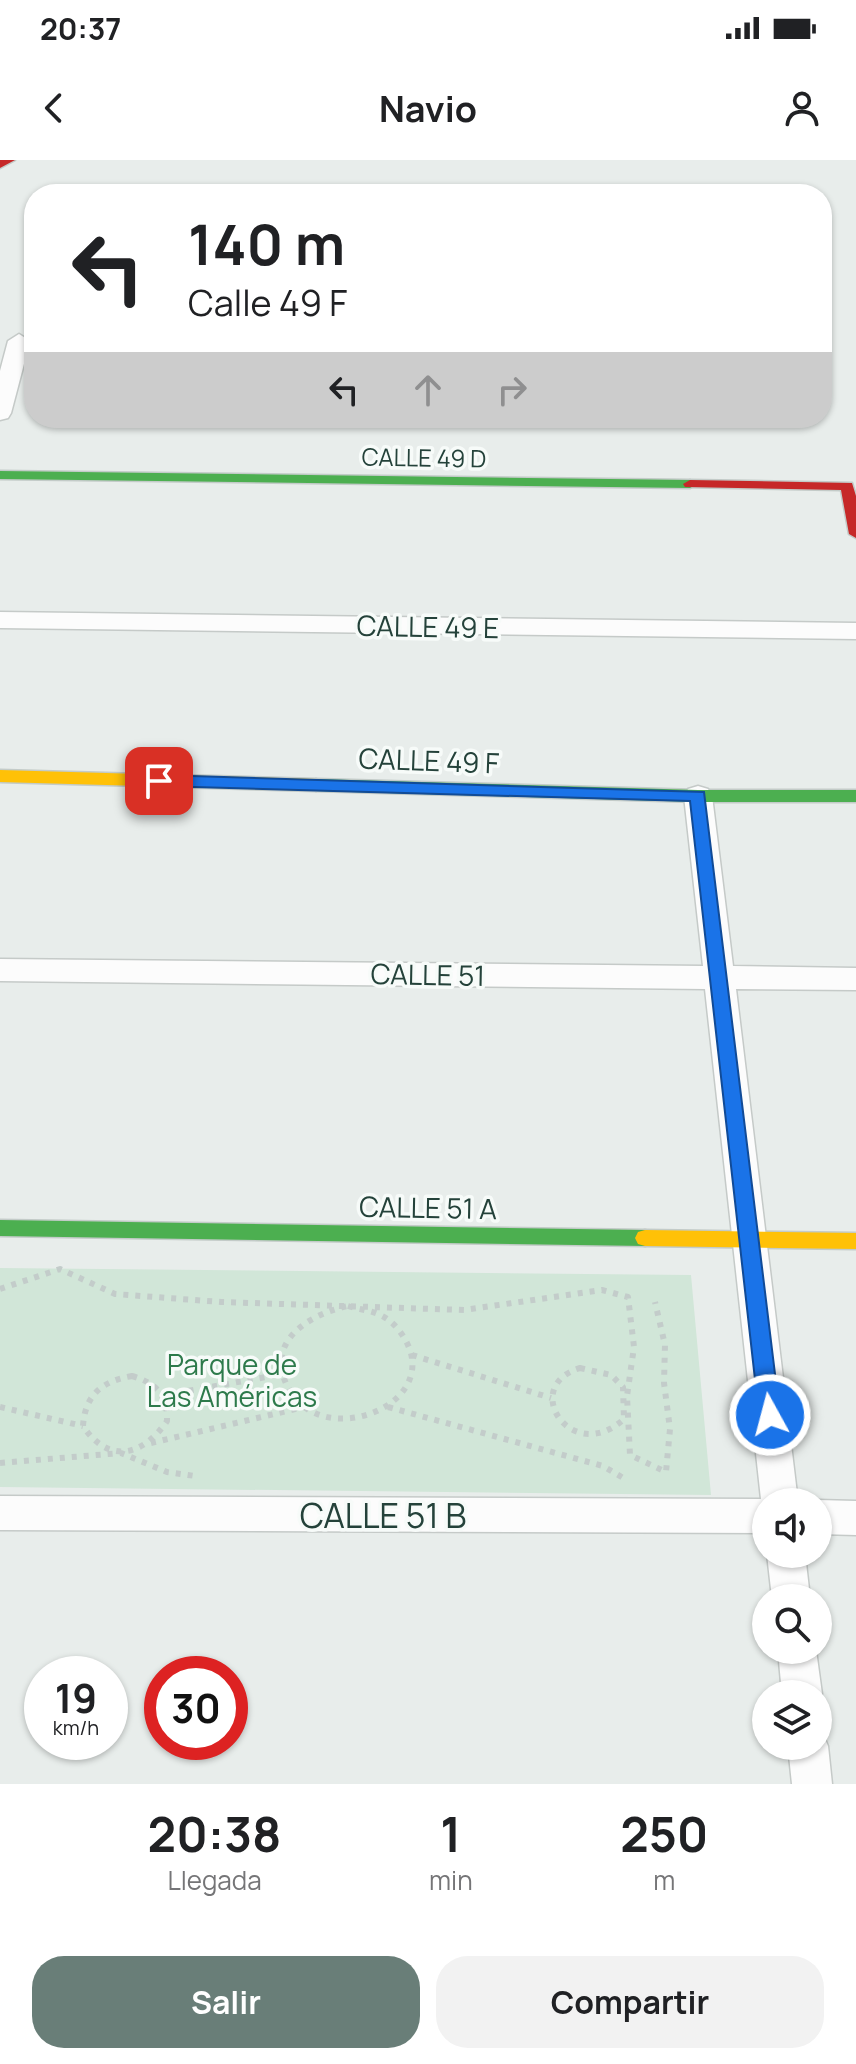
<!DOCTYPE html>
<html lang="es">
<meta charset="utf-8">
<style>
body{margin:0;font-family:Manrope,sans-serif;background:#f2f2f2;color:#202124;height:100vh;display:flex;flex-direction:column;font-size:30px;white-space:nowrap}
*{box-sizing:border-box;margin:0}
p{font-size:26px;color:#757577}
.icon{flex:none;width:44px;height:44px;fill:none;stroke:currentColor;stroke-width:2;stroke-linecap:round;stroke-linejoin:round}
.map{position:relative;height:1624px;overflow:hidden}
.panel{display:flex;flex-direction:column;background:#fff;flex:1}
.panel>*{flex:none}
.hud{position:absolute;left:24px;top:24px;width:808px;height:244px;border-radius:32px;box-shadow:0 2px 6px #0004;background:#fff;color:#202124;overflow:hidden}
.controls{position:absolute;left:752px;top:1328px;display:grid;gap:16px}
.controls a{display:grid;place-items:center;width:80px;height:80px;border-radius:50%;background:#fff;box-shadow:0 2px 6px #0004;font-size:40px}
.speed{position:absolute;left:24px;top:1496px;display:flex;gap:16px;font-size:40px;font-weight:700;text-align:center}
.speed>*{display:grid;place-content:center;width:104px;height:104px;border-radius:50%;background:#fff;box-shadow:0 2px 6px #0004;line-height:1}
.speed small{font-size:20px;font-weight:400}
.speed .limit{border:12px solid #d22;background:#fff;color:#111}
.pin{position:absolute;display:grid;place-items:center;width:68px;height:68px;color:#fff;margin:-34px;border-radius:16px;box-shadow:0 4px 12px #0006}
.me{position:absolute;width:88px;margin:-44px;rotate:353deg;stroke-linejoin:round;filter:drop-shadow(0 0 6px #0008)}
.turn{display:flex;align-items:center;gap:28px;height:168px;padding:0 32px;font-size:36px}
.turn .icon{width:104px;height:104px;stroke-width:2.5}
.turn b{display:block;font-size:56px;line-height:68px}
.lanes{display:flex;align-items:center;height:76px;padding:0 32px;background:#0003;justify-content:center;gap:40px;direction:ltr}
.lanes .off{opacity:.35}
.eta{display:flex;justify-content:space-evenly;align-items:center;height:136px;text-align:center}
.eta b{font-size:48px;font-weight:700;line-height:56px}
.primary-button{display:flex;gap:16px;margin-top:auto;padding:16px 32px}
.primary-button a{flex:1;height:92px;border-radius:32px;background:#697e78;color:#fff;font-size:32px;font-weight:700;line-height:92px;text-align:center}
.primary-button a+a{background:#f2f2f2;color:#202124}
.status{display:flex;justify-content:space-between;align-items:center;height:56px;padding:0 40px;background:#fff;direction:ltr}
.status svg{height:22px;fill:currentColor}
header{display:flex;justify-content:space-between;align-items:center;height:104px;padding:0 32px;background:#fff;font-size:36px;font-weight:700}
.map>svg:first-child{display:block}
</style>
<div class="status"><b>20:37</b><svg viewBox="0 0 49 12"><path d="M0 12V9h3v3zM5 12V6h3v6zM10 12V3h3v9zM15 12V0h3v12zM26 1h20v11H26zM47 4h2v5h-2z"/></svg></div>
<header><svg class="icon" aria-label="back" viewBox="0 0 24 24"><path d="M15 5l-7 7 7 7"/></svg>Navio<svg class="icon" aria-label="person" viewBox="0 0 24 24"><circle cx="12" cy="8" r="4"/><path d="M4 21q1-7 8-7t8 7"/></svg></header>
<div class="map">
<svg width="856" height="1624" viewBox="0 0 856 1624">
<rect width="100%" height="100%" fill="#e8edeb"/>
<path fill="#d1e6d8" d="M0 1108 691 1115 711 1335 0 1327Z"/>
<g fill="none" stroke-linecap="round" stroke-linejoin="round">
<defs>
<path id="street" d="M19 174 30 181 11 253 8 258 0 260V211L8 181Z
M0 452 856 463V479L0 468Z
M698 626 708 629 712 636 733 806 856 808V830L736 829 798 1342H766V1373L0 1370V1336L761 1339 705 829 0 821V799L703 806 684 636 688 629Z
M818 1340 856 1341V1375L818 1374V1342H812Z
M767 1394H805L810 1438H772Z
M778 1490H816L822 1534 818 1543V1534H782Z
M818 1570 822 1572 828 1586 832 1624H792L788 1586H818Z"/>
<path id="fast" d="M0 311 690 320 697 324 690 328 0 319Z
M316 619 698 630H856V642H698L316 631 308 625Z
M0 1060 645 1070 652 1072 655 1078 652 1084 645 1086 0 1076Z"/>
<path id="slow" d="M0 610 316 619 324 625 316 631 0 622Z
M645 1070 856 1073V1089L645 1086 638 1084 635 1078 638 1072Z"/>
<path id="jam" d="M0 0H15L0 8Z
M690 320 852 323 856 336V378L849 374 841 330 685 327 683 324Z"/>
</defs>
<use href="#street" stroke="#c5cac8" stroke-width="3"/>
<use href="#fast" stroke="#c3cbc8" stroke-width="3"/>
<use href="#slow" stroke="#c3cbc8" stroke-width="3"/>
<use href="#jam" stroke="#c3cbc8" stroke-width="3"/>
<path stroke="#c3ccca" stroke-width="6" stroke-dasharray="5 7" stroke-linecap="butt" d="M0 1129 60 1109 115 1134 221 1142 464 1150 602 1130 628 1137 634 1187 627 1236 630 1295 666 1312 670 1269 664 1223 665 1185 655 1142
M348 1146C358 1149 368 1150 378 1154 391 1159 401 1171 407 1183 438 1245 328 1288 292 1234 260 1186 305 1155 348 1146Z
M412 1195 551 1238
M580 1208 611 1215 623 1227 624 1259C571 1307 519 1226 580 1208Z
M132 1216C156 1223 168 1235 167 1261 143 1296 109 1305 83 1266 85 1235 102 1221 132 1216Z
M165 1235 283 1214
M0 1247 83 1266
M388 1247 603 1306 625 1319
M151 1283 304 1247
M0 1303 121 1293 167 1312 195 1316"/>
<use href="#street" fill="#fcfcfc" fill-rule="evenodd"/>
<use href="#fast" fill="#4caf50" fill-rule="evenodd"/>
<use href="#slow" fill="#ffc107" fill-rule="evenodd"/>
<use href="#jam" fill="#c62828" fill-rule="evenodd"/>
</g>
<path fill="#1a73e8" stroke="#114b97" stroke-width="2" d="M159 615 704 632 780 1255 777 1262 770 1265 762 1262 759 1255 690 641 159 626 150 621Z"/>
<g text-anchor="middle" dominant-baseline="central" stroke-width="7" stroke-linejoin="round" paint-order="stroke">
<g font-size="24" fill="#24423a" stroke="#f7fbf9">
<text transform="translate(424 297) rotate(1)">CALLE 49 D</text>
</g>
<g font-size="28" fill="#24423a" stroke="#f7fbf9">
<text transform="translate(428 466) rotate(1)">CALLE 49 E</text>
<text transform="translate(429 600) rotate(2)">CALLE 49 F</text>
<text transform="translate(428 814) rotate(1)">CALLE 51</text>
<text transform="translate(428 1047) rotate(1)">CALLE 51 A</text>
</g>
<g font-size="28" fill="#2d7a4b" stroke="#f7fbf9">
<text x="232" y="1204">Parque de<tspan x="232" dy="32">Las Américas</tspan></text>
</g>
<g font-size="34" fill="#24423a" stroke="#f7fbf9">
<text x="383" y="1355">CALLE 51 B</text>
</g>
</g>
</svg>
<div class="controls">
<a><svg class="icon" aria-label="sound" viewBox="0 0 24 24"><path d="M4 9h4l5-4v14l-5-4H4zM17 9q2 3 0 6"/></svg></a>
<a><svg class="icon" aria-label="search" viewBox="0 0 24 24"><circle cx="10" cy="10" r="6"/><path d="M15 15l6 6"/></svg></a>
<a><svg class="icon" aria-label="layers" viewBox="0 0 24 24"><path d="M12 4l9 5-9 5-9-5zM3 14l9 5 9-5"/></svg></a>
</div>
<div class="speed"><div>19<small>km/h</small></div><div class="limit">30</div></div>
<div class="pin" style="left:159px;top:621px;background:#d93025"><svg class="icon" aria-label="arrive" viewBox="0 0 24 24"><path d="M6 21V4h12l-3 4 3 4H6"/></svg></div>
<svg class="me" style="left:770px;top:1255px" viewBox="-20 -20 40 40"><circle r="17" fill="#1a73e8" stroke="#fff" stroke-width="3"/><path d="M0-11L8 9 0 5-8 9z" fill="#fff"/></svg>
<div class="hud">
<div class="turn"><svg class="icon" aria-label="left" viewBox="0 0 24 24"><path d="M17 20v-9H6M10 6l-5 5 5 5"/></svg><div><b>140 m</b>Calle 49 F</div></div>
<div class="lanes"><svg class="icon" aria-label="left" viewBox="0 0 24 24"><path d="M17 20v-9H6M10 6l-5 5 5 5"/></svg><svg class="icon off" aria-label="ahead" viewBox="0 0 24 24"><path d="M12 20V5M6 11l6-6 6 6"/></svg><svg class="icon off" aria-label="right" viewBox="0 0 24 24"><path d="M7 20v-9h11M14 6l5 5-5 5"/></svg></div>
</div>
</div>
<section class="panel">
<div class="eta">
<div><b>20:38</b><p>Llegada</p></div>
<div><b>1</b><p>min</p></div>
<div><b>250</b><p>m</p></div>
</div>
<div class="primary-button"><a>Salir</a><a>Compartir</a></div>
</section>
